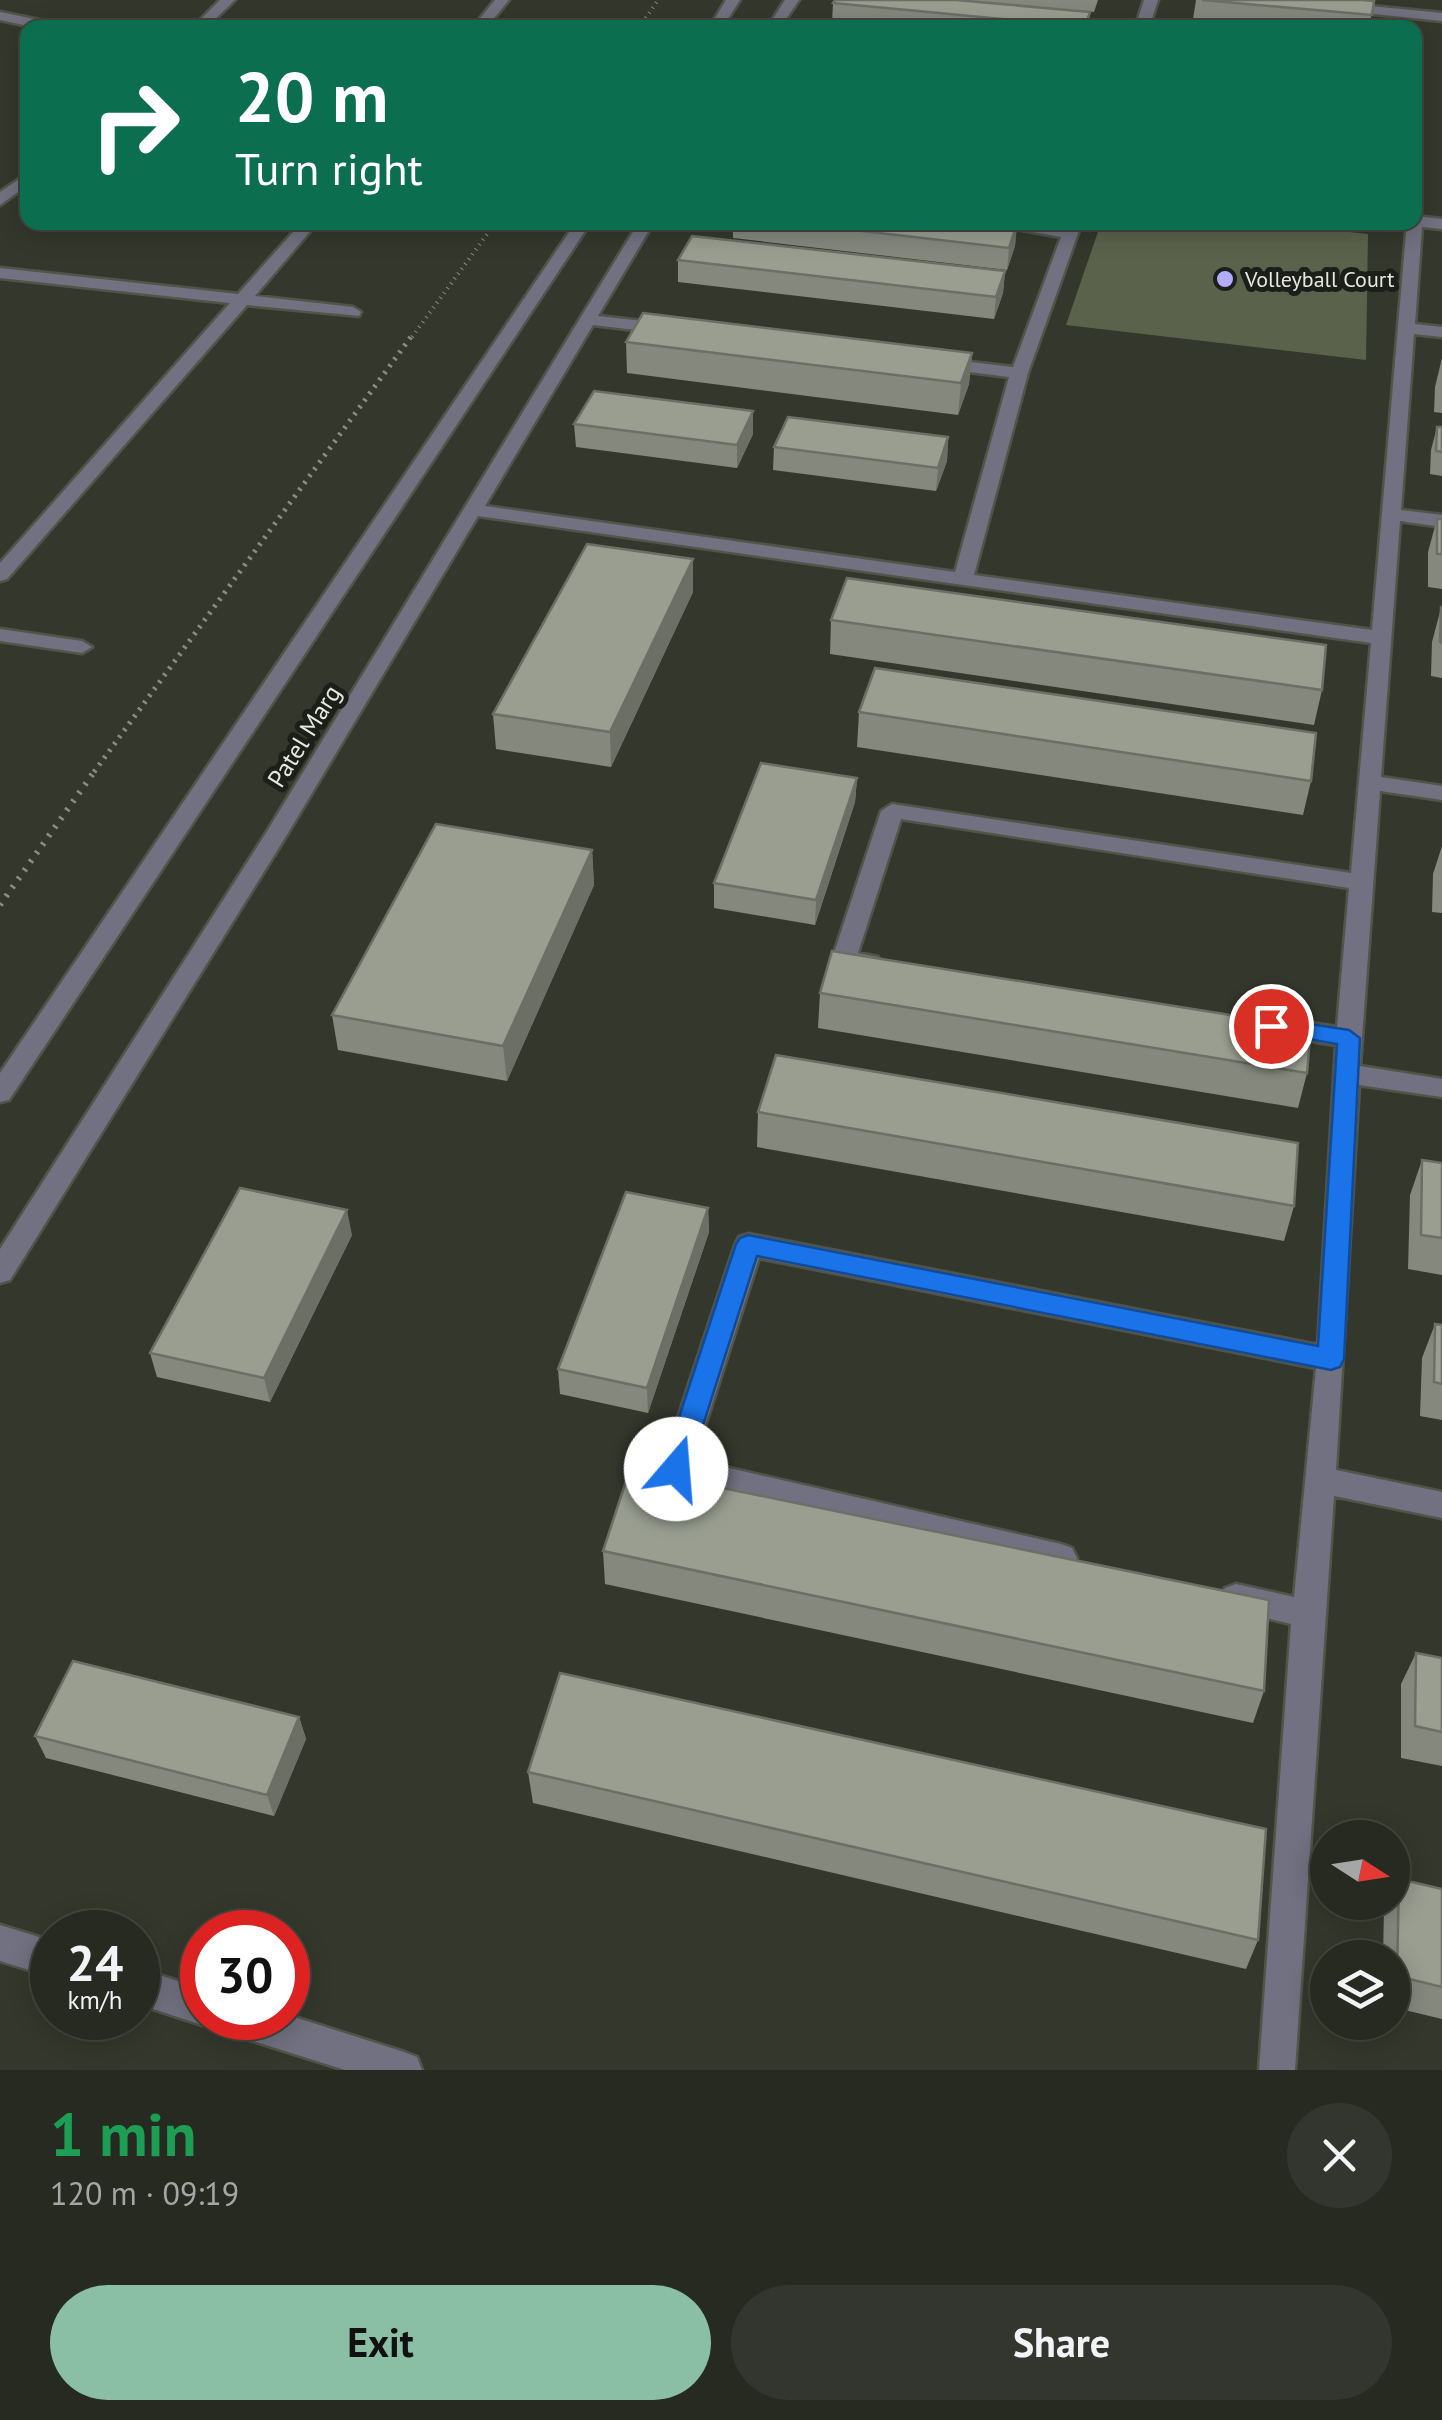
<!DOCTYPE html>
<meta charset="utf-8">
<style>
body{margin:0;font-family:"PT Sans",sans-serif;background:#33362e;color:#f1f3f6;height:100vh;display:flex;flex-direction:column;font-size:38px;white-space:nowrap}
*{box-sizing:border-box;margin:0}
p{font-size:32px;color:#a4a7a5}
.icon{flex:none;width:55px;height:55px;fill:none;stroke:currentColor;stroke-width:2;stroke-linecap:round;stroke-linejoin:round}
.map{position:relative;height:2070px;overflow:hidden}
.details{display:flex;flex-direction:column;background:#272a21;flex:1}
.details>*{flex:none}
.hud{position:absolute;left:20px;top:20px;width:1402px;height:210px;border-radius:20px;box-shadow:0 5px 25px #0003,0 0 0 2px #43463f;background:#0b6e4f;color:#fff;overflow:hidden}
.needle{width:65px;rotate:102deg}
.controls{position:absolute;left:1310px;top:1820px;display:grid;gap:20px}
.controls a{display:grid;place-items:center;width:100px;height:100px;border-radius:50%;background:#272a21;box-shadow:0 5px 25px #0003,0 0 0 2px #43463f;font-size:50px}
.speed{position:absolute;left:30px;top:1910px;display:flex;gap:20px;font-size:50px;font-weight:700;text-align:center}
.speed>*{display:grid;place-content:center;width:130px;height:130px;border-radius:50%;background:#272a21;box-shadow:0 5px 25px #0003,0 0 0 2px #43463f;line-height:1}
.speed small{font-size:25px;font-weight:400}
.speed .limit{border:15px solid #d22;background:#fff;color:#111}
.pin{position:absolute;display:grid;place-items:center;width:85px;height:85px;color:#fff;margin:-42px;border:5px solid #fff;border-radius:50%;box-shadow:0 2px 10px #0007}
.me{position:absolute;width:110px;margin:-55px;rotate:18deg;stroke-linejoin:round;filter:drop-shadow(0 0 8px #0008)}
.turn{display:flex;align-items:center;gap:35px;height:210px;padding:0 50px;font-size:45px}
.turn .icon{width:130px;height:130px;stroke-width:2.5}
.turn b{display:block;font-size:70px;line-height:85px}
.round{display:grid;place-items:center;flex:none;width:105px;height:105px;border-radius:52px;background:#33362e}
.summary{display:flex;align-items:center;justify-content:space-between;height:170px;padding:0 50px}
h1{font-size:60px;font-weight:600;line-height:75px;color:#1e9e55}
.action{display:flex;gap:20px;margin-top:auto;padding:20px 50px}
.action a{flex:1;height:115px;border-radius:60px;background:#8abfa5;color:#111;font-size:40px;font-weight:600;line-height:115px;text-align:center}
.action a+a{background:#33362e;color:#f1f3f6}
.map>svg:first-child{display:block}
</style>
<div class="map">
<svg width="1442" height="2070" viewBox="0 0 1442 2070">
<rect width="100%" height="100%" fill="#34382c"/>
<path fill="#5b624c" d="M1266 223 1368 234 1366 360 1066 325 1101 223Z"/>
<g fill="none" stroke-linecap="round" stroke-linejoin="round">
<defs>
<path id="minor" d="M220 0H235L206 28H192Z
M495 0H509L486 28H472Z
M726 0H740L722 28H709Z
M785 0H799L780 28H767Z
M1144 0H1158L1149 28H1135Z
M1340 3 1442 13V21L1335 10 1333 7Z
M0 12 59 24 65 28H37L0 20Z
M28 173V185L0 205V192Z
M1415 216 1442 219V229L1422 227 1415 324 1442 327V337L1414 334 1401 510 1442 515V527L1400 521 1381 777 1442 786V800L1380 791 1360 1066 1442 1079V1097L1359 1085 1336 1470 1442 1492V1518L1334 1496 1295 2070H1259L1291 1624 1225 1608 1220 1598 1225 1588 1236 1584 1294 1597 1316 1368 759 1258 694 1460 1061 1544 1072 1548 1077 1558 1072 1568 1061 1572 676 1482 665 1478 661 1469 735 1245 739 1237 749 1234 1318 1345 1336 1045 1279 1036 1267 1027 1279 1018 1337 1027 1349 888 901 819 858 953 878 957 881 963 869 971 835 965 832 959 881 811 892 804 1351 873 1371 643 478 516 288 833 10 1280 0 1283V1249L266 833 639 222H654L598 316 670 324 678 329 670 334 593 325 485 506 955 572 1009 377 937 368 928 363 937 358 1013 367 1061 237 976 222 1064 228 1066 222H1082L1028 373 974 575 1372 630 1407 222H1415Z
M302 222H318L255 296 353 307 361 312 359 316 247 305 7 579 0 581V563L230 303 0 278V268L238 294Z
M576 222H591L9 1100 0 1102V1073Z
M0 629 82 641 92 647 82 653 0 641Z
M0 1925 52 1941V1977L0 1961Z
M138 1968 202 1989V2018L215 2020 202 2025 138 2004Z
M288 2015 404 2052 417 2057 422 2070H345L237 2036 224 2031 219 2018Z"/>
</defs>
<use href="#minor" stroke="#505449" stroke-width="5"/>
<path stroke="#888c82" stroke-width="4" stroke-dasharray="1 5" stroke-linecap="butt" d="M639 28 658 0
M412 337 496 222"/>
<path stroke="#888c82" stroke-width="5" stroke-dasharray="2.5 6" stroke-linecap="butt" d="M94 772 413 334"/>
<path stroke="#888c82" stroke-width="6" stroke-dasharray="2.5 8" stroke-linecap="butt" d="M0 905 96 769"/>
<use href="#minor" fill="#727181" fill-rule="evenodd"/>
</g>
<path fill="#84887d" d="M960 0H1098L1094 12Z
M1196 0 1374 1 1369 28H1287L1193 19Z
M833 3 1090 12 1088 28H882L832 23Z
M733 222H999L1017 224 1015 246 1007 270 733 238Z
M678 260 1005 271 1003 293 994 319 678 282Z
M626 342 972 353 969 384 958 415 627 373Z
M1442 358V413L1434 412 1435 387Z
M574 424 753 434 737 468 576 447Z
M1437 427H1442V476L1430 474 1431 450Z
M948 437 947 461 936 491 773 470 774 447Z
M1437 519H1442V589L1428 587V552Z
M693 592 611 767 496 749 493 714Z
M1441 608 1442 609V678L1431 676 1432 642Z
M831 620 1322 690 1314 725 830 654Z
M859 712 1311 781 1303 815 857 747Z
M857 778 855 802 815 925 714 908V883Z
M1442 846V913L1432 912 1433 874Z
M592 850 594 885 507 1081 338 1050 332 1015Z
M820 993 1307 1073 1298 1108 818 1028Z
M758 1112 1294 1206 1284 1241 757 1147Z
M1422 1160 1442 1163V1275L1408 1269 1410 1195Z
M708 1208 709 1232 648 1413 560 1394 558 1369Z
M352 1235 270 1402 157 1377 150 1353Z
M1435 1324 1442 1325V1420L1420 1416 1422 1358Z
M603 1551 1264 1691 1253 1723 605 1584Z
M1416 1653 1442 1658V1766L1401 1758V1684Z
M299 1717 306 1739 274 1816 46 1758 35 1736Z
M528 1772 1258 1940 1246 1969 533 1803Z
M1399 1879 1442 1889V2019L1392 2007V1958H1383L1384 1909 1387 1902H1392V1893Z"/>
<path fill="#6b6f66" d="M1017 224 1015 246 1007 270 1009 248Z
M1005 271 1003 293 994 319 996 297Z
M972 353 969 384 958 415 961 383Z
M753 411V434L737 468V445Z
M948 437 947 461 936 491 938 468Z
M693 559V592L611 767 610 732Z
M857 778 855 802 815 925 816 900Z
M592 850 594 885 507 1081 503 1046Z
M708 1208 709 1232 648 1413 647 1388Z
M347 1210 352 1235 270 1402 264 1378Z
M299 1717 306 1739 274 1816 267 1795Z"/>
<path fill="#999e91" stroke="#6b6f66" stroke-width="2.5" d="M835 0H956L1090 12 1085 27 833 3Z
M1202 0H1361L1374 1 1372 15Z
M1175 21 1243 28H1173Z
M784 222H999L1017 224 1009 248Z
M692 236 1005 271 996 297 678 260Z
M643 313 972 353 961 383 626 342Z
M594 391 753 411 737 445 574 424Z
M788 417 948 437 938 468 774 447Z
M1437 427H1442V452L1436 451Z
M1437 519H1442V554H1437Z
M587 544 693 559 610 732 493 714Z
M847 578 1326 645 1322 690 831 620Z
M1441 608 1442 609V643L1440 642Z
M875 668 1316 733 1311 781 859 712Z
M761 763 857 778 816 900 714 883Z
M436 824 592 850 503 1046 332 1015Z
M832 951 1311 1028 1307 1073 820 993Z
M776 1055 1298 1143 1294 1206 758 1112Z
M1422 1160 1442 1163V1238L1421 1235Z
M240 1188 347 1210 264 1378 150 1353Z
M626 1192 708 1208 647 1388 558 1369Z
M1435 1324 1442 1325V1384L1434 1382Z
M630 1469 1269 1600 1264 1691 603 1551Z
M1416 1653 1442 1658V1732L1415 1726Z
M73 1661 299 1717 267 1795 35 1736Z
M560 1673 1266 1829 1258 1940 528 1772Z
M1399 1879 1442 1889V1987L1397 1976Z"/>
<path fill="#1a73e8" stroke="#114b97" stroke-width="2.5" d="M1271 1018 1349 1030 1360 1038 1344 1359 1340 1367 1331 1370 757 1256 689 1469 685 1477 676 1481 666 1477 662 1469 736 1244 740 1238 748 1235 1318 1346 1337 1044 1263 1031 1260 1026Z"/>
<circle fill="#b3acf9" stroke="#1c1e19" stroke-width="4" cx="1225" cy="279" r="10"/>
<g text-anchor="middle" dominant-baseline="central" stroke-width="10" stroke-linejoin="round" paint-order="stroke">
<g font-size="22" fill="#e5e8e1" stroke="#1c1e19" text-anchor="start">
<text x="1245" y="279">Volleyball Court</text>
</g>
<g font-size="25" fill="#e5e8e1" stroke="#1c1e19">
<text transform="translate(304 736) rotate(-58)">Patel Marg</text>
</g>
</g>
</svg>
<div class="controls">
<a><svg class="needle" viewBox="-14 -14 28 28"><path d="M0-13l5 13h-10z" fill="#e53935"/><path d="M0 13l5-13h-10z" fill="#a4a7a5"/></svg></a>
<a><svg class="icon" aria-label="layers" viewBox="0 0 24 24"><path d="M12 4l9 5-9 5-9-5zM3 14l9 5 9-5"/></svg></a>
</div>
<div class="speed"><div>24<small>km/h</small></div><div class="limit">30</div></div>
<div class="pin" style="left:1271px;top:1026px;background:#d93025"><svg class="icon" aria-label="arrive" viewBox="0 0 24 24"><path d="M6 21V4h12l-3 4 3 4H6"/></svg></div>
<svg class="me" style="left:676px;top:1469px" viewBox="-20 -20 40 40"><circle r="19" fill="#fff"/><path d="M0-13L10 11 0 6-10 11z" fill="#1a73e8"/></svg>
<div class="hud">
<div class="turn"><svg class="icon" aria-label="right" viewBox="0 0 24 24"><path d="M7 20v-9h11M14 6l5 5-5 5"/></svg><div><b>20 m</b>Turn right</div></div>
</div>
</div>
<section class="details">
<div class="summary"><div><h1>1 min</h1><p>120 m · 09:19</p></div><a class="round"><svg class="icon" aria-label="close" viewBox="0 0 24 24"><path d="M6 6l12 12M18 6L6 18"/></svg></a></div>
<div class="action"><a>Exit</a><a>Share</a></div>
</section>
